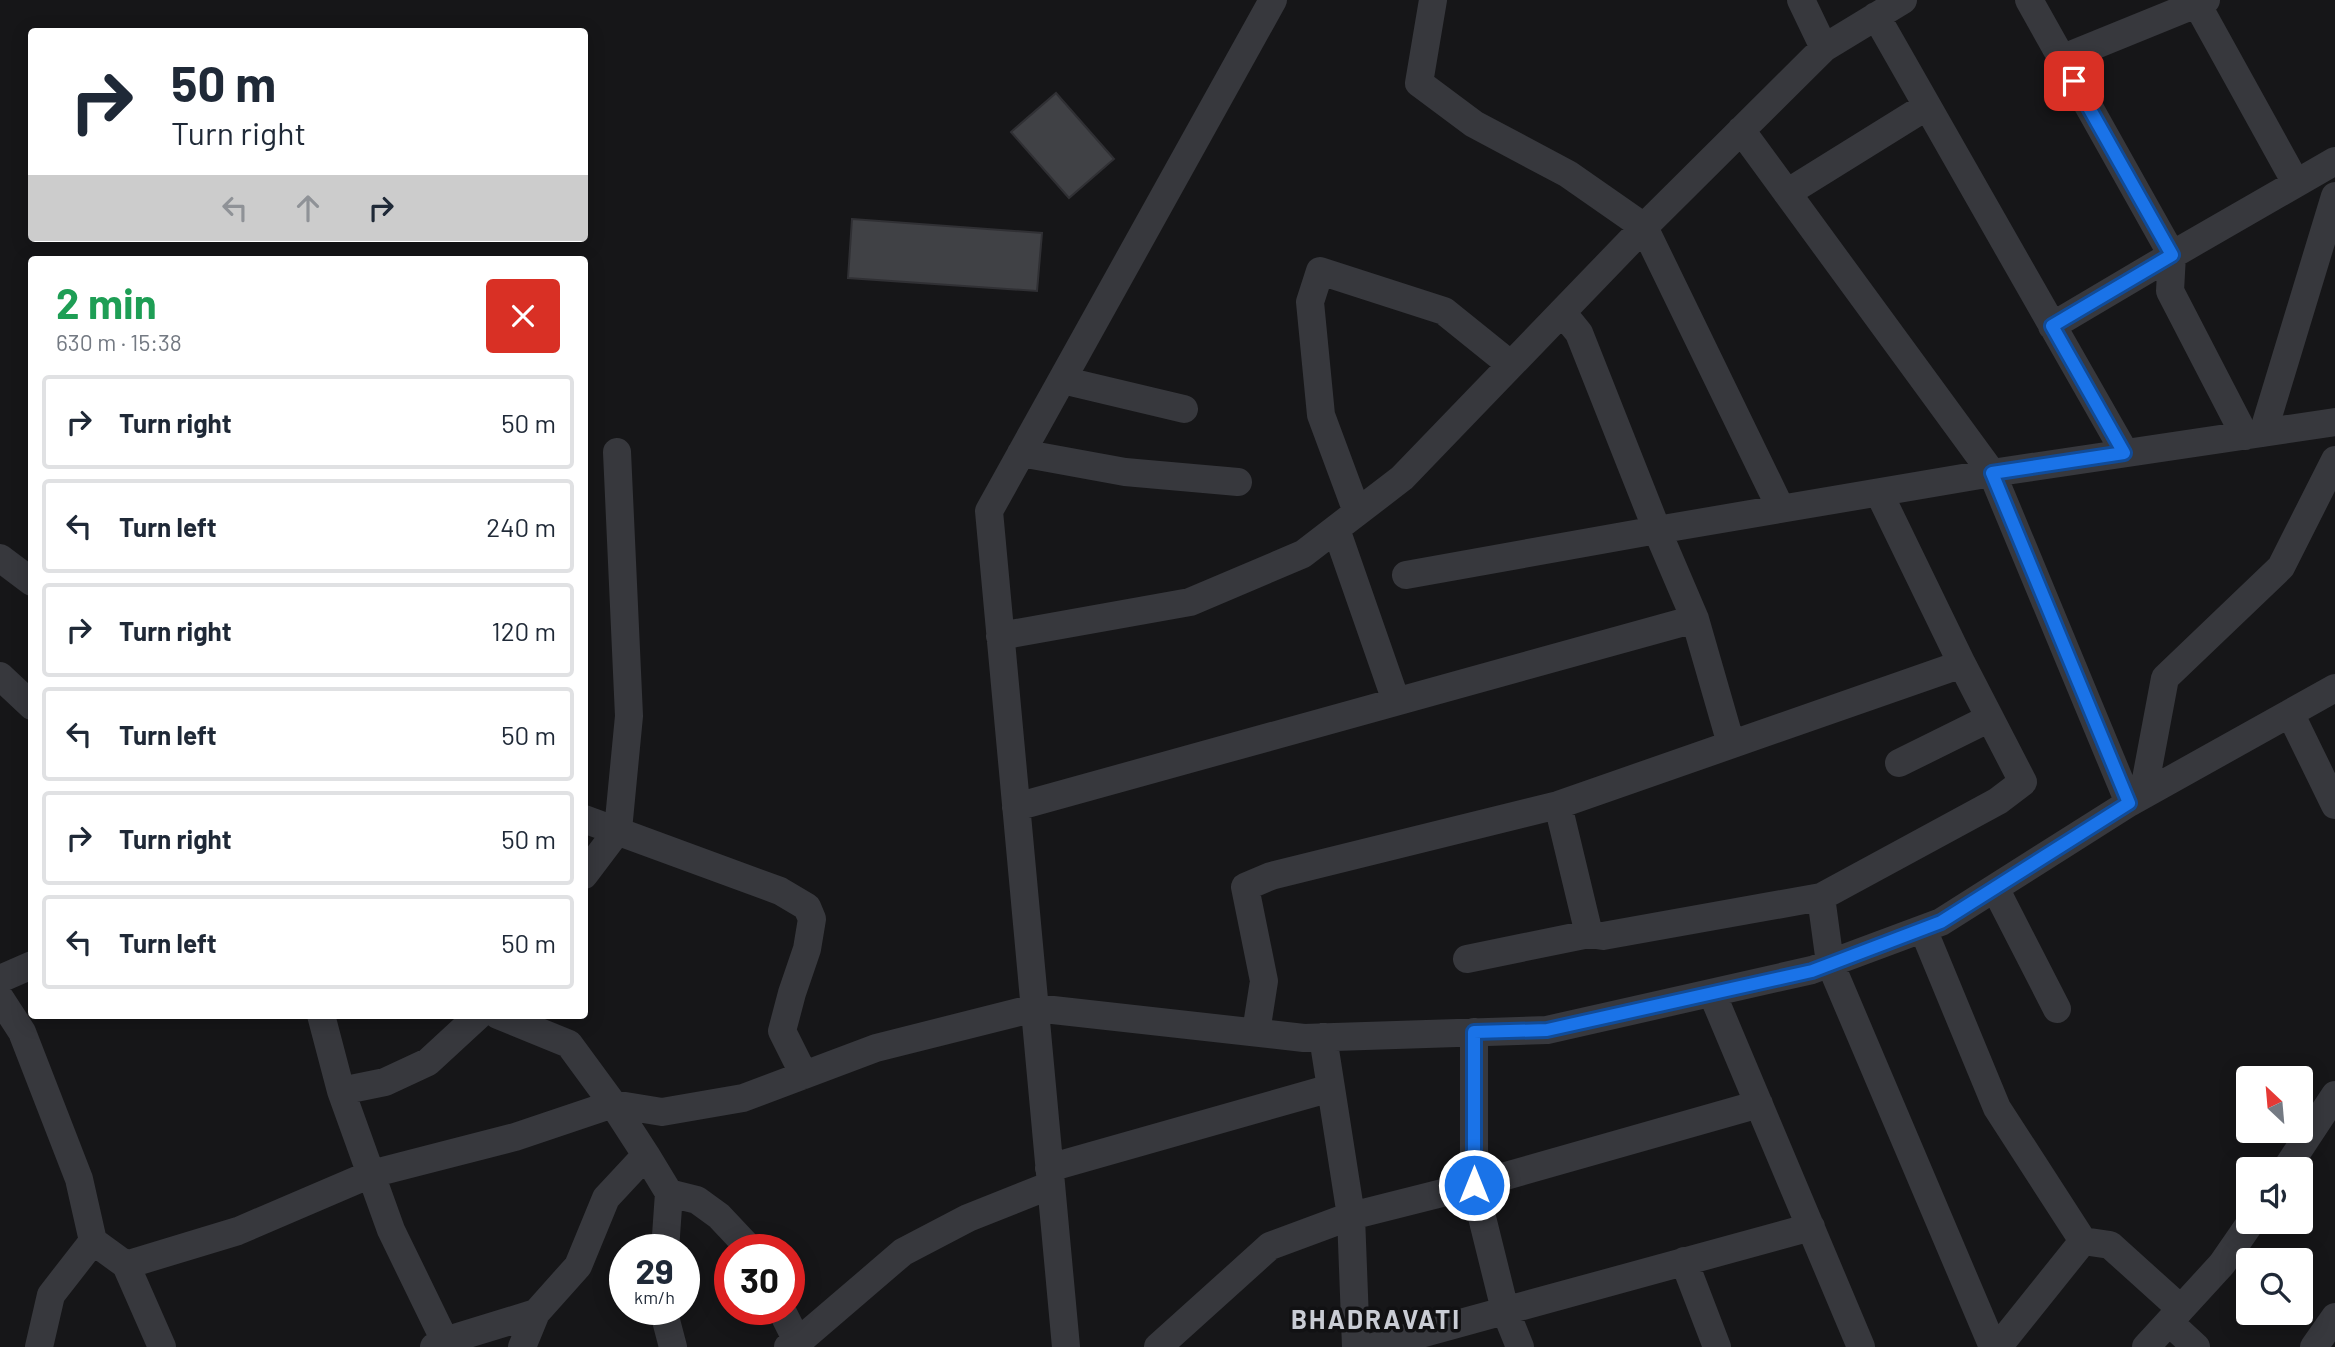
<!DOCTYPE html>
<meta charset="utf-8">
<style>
body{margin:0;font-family:Barlow,sans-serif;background:#f6f6f7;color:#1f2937;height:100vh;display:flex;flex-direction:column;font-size:26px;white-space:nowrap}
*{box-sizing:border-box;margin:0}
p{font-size:23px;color:#747a83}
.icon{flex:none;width:38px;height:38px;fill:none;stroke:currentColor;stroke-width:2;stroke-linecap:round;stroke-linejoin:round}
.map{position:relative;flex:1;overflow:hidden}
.panel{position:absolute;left:28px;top:256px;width:560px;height:763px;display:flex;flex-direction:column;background:#fff;border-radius:7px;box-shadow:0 4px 18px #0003}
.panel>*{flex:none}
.hud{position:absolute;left:28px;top:28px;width:560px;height:214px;border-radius:7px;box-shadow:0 4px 18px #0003;background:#fff;color:#1f2937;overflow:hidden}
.needle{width:46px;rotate:334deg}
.controls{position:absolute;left:2236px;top:1066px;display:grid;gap:14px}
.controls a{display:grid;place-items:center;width:77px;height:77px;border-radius:7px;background:#fff;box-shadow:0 4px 18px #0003;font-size:35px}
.speed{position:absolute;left:609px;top:1234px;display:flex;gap:14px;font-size:35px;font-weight:700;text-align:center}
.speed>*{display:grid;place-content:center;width:91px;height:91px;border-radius:50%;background:#fff;box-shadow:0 4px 18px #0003;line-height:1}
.speed small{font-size:18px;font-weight:400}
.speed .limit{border:10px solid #d22;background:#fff;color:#111}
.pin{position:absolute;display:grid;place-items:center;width:60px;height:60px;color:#fff;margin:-30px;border-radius:14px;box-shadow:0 4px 10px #0006}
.me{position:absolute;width:77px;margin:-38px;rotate:0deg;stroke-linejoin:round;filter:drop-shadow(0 0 5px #0008)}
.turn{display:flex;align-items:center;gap:24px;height:147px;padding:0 28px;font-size:32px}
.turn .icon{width:91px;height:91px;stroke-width:2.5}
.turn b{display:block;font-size:49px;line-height:60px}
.lanes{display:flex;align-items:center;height:66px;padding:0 28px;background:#0003;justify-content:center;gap:35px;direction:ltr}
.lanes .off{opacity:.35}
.round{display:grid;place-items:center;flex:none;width:74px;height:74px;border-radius:7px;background:#f6f6f7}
.headline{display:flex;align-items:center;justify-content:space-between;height:119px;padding:0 28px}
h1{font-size:42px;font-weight:700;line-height:52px;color:#1e9e55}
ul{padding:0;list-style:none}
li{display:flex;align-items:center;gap:21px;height:94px;margin:0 14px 10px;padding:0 14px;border:4px solid #e0e1e3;border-radius:7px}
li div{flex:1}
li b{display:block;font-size:26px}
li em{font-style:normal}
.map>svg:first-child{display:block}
</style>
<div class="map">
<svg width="2335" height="1347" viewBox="0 0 2335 1347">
<rect width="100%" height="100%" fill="#161618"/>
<path fill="#404145" stroke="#303034" stroke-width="2" d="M1056 93 1114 159 1069 198 1011 132Z
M852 219 1042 233 1037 291 848 278Z"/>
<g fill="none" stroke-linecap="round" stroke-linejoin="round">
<path stroke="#37383d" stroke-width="28" d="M1433 0 1419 83 1474 124 1568 174 1644 227 1781 509
M1801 0 1824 48
M2029 0 2172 255 2335 161
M2197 4 2296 183
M1876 16 2125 453
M2061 59 2206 0
M1741 130 1992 473 2129 803 2335 688
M1787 193 1927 106
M2052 326 2172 255 2170 291 2245 436
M1062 380 1184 409
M2263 433 2335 196
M1021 453 1125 472 1238 482
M1357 512 1321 415 1310 302 1320 271 1444 311 1511 365
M1336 529 1396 701
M0 558 32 582
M1406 575 1657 530 1579 333 1562 312
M1695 619 1731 744
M1000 636 1190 602 1303 554 1402 478 1644 227 1824 48 1903 0
M0 676 32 706
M2290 713 2335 805
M1899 763 1990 718
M2143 795 2165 678 2281 567 2335 460
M1558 805 1589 934
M1016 807 1695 619 1657 530 1992 473 2335 422
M584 819 780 891 807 907 812 919 807 949 792 993 782 1031 804 1075
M584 875 618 830 629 716 617 452
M1995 888 2057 1009
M1821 897 1830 963 1993 1347
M1923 929 1997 1108 2083 1241 2110 1245 2181 1309
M1467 959 1589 934 1603 936 1821 897 1998 801 2023 782 1962 664 1879 493
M0 979 32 965
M1712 993 1861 1347
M0 998 22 1032 79 1179 93 1241
M321 1015 341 1091 391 1230 445 1341
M498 1015 569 1044 613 1104 646 1155 606 1198 578 1266 536 1313 522 1347
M1256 1032 1264 981 1245 887 1271 876 1558 805 1962 664
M1474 1032V1185L1505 1310 1520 1347
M1323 1037 1351 1216 1356 1347
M341 1091 385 1082 428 1062 479 1015
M646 1155 669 1193 665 1250
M1049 1168 1331 1088
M2286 1169 2335 1095
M669 1193 697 1200 719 1216 751 1250
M1684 1261 1717 1347
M126 1265 162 1347
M663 1309 673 1347
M781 1309 796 1339
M2169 1322 2196 1347
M39 1347 51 1295 93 1241 126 1265 238 1231 371 1174 515 1137 613 1104 662 1112 743 1098 876 1048 1035 1008 1304 1038 1547 1030 1812 970 1941 922 2129 803
M434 1347 445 1341 536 1313
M788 1347 796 1339 805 1336 903 1252 968 1218 1051 1185
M1066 1347 989 511 1273 0
M1158 1347 1270 1246 1351 1216 1474 1185 1759 1104
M1373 1347 1811 1227
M1998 1347 2083 1241
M2146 1347 2222 1264 2251 1222
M2314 1347 2335 1317"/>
</g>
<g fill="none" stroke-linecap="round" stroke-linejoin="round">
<defs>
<path id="route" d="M1474 1185V1032L1547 1030 1812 971 1941 922 2129 803 1992 473 2124 453 2052 326 2172 255 2074 81"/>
</defs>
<use href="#route" stroke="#114b97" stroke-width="18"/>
<use href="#route" stroke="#1a73e8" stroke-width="12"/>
</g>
<g text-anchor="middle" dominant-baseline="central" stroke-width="7" stroke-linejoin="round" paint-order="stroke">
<g font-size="26" font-weight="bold" letter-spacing="2" fill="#c9ccd4" stroke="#111113">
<text x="1376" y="1318">BHADRAVATI</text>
</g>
</g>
</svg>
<div class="controls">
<a><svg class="needle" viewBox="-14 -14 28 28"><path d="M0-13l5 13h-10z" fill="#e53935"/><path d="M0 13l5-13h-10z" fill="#747a83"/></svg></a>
<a><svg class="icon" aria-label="sound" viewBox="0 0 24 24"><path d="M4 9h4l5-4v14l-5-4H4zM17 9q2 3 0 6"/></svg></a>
<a><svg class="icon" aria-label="search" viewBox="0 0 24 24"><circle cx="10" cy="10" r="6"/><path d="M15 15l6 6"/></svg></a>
</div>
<div class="speed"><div>29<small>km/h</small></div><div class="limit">30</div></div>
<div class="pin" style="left:2074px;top:81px;background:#d93025"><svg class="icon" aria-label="arrive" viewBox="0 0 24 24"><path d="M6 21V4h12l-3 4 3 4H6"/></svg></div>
<svg class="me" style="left:1474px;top:1185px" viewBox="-20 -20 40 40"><circle r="17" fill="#1a73e8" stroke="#fff" stroke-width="3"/><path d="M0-11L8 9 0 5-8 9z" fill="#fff"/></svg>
<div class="hud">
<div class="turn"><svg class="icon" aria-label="right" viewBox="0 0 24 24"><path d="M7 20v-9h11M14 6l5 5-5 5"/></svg><div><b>50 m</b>Turn right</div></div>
<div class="lanes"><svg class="icon off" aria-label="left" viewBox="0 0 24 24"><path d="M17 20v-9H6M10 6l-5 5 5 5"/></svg><svg class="icon off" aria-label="ahead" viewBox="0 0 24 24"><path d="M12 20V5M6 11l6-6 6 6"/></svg><svg class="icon" aria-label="right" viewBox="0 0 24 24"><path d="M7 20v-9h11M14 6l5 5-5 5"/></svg></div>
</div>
<section class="panel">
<div class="headline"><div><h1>2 min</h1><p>630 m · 15:38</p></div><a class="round" style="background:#d93025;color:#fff"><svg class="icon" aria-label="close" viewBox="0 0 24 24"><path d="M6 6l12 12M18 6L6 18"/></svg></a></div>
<ul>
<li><svg class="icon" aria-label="right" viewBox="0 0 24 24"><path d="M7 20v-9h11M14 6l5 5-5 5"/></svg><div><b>Turn right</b></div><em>50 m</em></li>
<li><svg class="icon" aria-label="left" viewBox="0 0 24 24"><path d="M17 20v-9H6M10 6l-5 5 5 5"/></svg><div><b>Turn left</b></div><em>240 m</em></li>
<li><svg class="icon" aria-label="right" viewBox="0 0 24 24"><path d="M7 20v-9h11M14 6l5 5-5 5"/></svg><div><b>Turn right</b></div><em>120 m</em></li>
<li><svg class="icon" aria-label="left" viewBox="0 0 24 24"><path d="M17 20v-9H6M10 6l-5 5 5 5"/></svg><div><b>Turn left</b></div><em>50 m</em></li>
<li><svg class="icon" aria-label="right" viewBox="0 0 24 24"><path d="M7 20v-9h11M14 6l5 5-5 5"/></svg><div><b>Turn right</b></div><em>50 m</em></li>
<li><svg class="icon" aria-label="left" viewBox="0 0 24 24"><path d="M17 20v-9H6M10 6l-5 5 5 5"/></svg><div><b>Turn left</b></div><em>50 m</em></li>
</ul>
</section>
</div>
